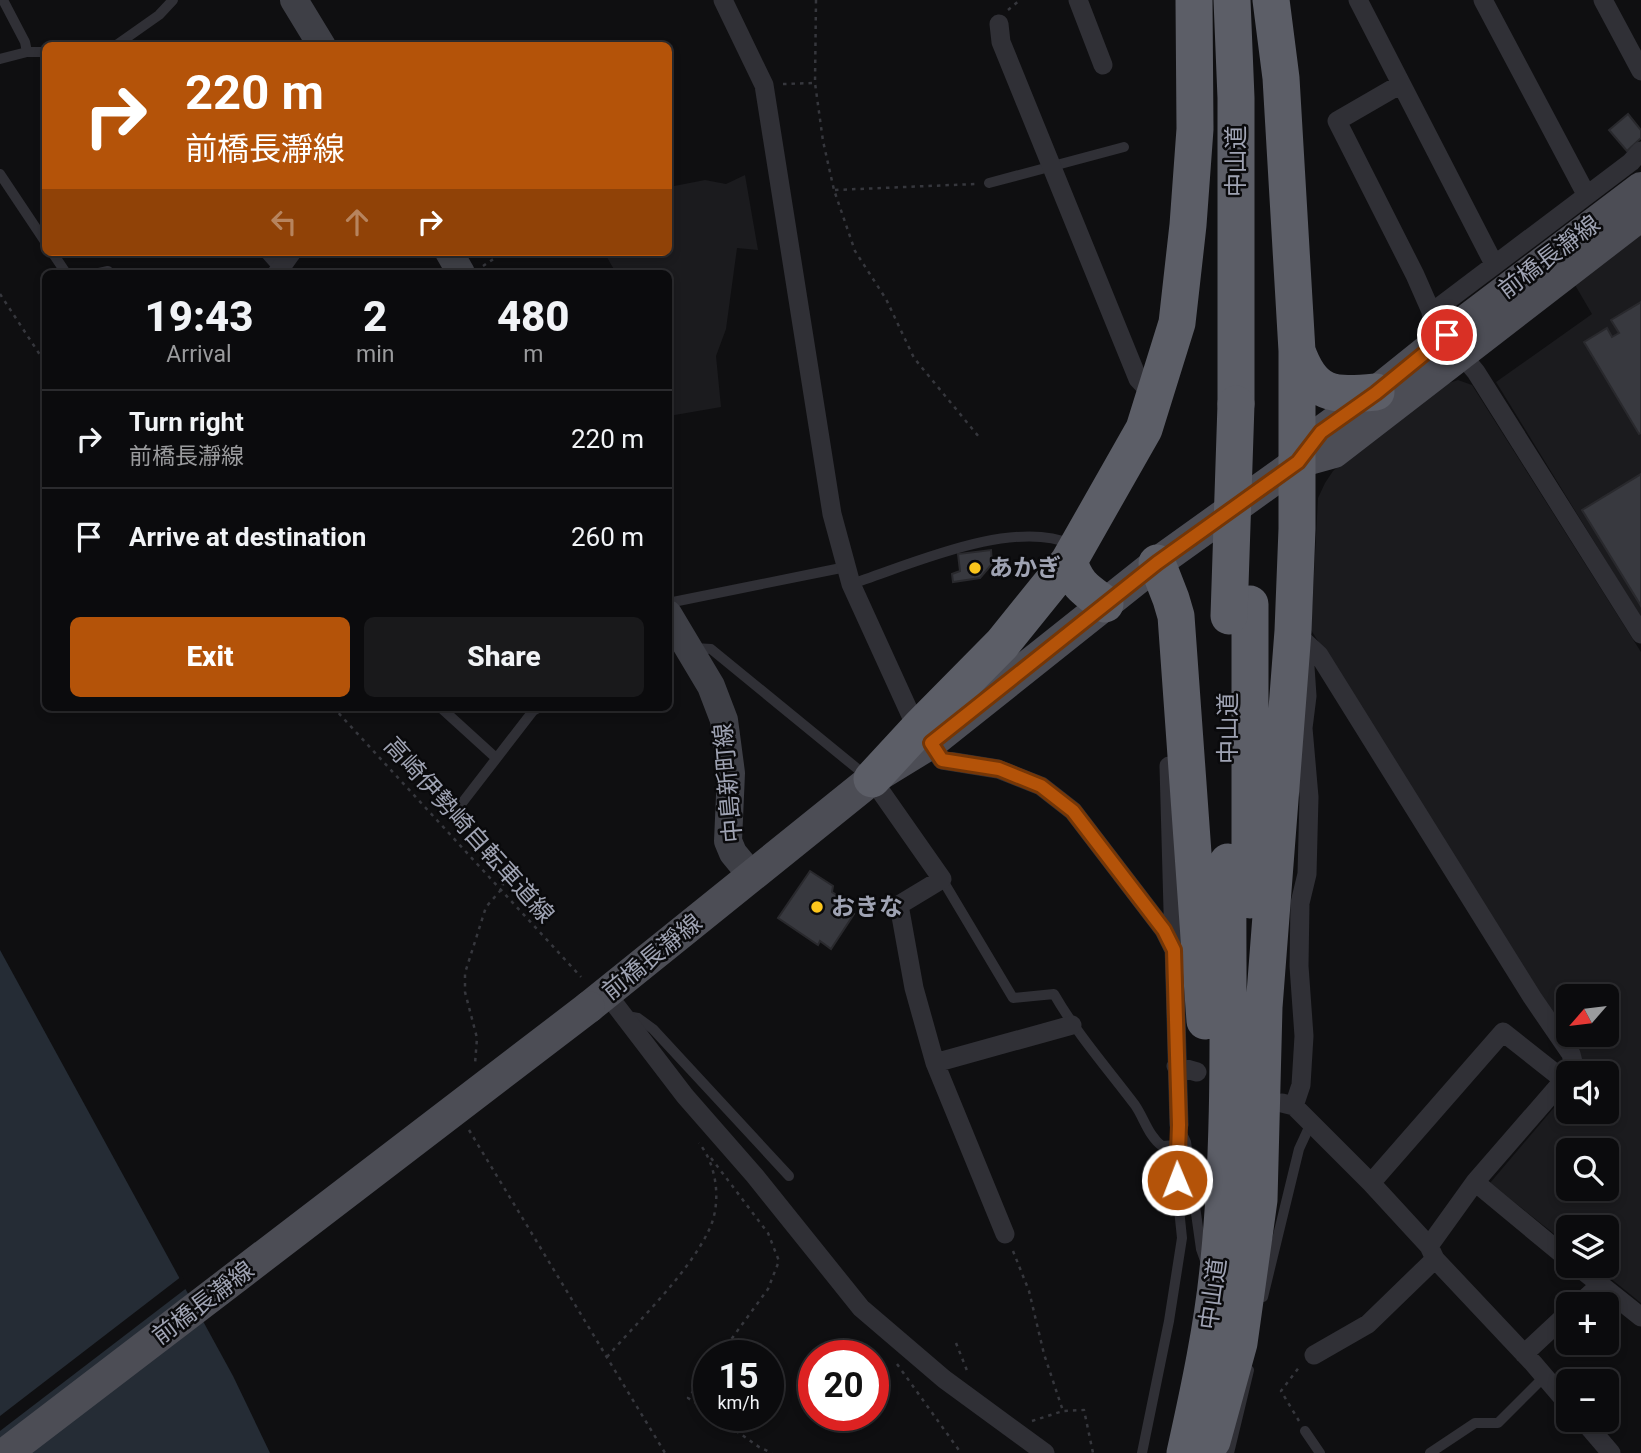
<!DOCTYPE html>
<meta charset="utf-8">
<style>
body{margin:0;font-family:Roboto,"Noto Sans JP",sans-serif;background:#19191b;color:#f1f3f6;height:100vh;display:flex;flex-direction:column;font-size:26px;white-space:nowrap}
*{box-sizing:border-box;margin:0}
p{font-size:23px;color:#9a9b9d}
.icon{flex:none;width:38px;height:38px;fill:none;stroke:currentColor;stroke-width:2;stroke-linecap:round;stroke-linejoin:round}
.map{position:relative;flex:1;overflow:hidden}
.sheet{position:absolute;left:42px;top:270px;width:630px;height:441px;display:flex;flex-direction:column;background:#0b0b0d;border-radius:10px;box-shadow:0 4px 10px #0003,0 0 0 2px #2b2b2e}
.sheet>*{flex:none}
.top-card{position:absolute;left:42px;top:42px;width:630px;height:214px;border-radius:10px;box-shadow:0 4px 10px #0003,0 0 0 2px #2b2b2e;background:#b45309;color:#fff;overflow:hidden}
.needle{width:46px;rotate:242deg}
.tools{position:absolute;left:1556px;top:984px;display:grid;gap:14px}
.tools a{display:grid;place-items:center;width:63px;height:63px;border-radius:10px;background:#0b0b0d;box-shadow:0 4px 10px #0003,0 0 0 2px #2b2b2e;font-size:35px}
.speed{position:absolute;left:693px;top:1340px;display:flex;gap:14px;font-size:35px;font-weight:700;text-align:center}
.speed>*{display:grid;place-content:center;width:91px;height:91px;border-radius:50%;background:#0b0b0d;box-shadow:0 4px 10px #0003,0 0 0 2px #2b2b2e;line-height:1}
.speed small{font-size:18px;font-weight:400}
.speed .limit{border:10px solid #d22;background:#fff;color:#111}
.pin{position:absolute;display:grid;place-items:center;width:60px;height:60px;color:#fff;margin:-30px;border:4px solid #fff;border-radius:50%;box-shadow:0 2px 7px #0007}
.me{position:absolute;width:77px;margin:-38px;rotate:359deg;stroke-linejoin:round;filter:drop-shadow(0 0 5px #0008)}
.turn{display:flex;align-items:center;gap:24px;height:147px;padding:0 28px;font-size:32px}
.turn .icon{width:91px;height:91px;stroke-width:2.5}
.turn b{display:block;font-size:49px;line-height:60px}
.lanes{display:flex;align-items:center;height:66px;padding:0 28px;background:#0003;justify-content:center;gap:35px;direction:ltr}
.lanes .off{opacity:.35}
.eta{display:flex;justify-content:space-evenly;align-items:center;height:119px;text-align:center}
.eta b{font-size:42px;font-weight:800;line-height:49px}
.action{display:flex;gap:14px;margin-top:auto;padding:14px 28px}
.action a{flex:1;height:80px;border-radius:10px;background:#b45309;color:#fff;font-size:28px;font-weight:800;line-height:80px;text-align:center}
.action a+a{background:#19191b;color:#f1f3f6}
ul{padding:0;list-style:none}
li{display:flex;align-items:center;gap:21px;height:98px;padding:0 28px;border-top:2px solid #2b2b2e}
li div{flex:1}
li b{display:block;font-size:26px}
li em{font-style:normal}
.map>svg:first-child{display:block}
</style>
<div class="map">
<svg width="1641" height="1453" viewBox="0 0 1641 1453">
<rect width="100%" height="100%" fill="#0f0f11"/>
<path fill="#1b1b1e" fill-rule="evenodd" d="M745 175 758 250 737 248 726 329 716 356 721 407 669 416 668 273H616L604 252H668L669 187 705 180 726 184Z
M1641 234V618L1496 382 1592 314 1575 285Z
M1458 380 1472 385 1641 652V1303L1594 1265H1606V1227H1568V1245L1490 1183 1568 1091V1111H1606V1073H1576L1570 1043 1311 630 1318 498 1325 483 1333 471 1356 451 1449 383ZM1568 996H1606V1034H1568ZM1568 1150H1606V1188H1568Z"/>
<path fill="#252c35" d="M0 950 233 1376 270 1453H0Z"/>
<path fill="#0f0f11" d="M182 1276 188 1287 0 1431V1416Z"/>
<path fill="#38393f" stroke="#29292d" stroke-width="2" d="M1628 114 1641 130V138L1627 151 1609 130Z
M1641 302V433L1639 434 1584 342 1607 328 1612 337 1619 333 1611 320Z
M1641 474V606L1582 510Z
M991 550 992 564 980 578 953 582 952 574 960 571 958 554Z
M810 871 833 886 832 892 851 905 848 910 854 914 831 949 820 941 818 945 778 918Z"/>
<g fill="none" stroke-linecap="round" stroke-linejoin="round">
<path stroke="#36373d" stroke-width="2.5" stroke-dasharray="3.5 5" stroke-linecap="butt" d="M816 0 815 83 823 141 834 190 855 251 886 299 914 358 979 437
M1008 10 1020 0
M783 84 815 83
M835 190 975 184
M483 266 504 252
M0 294 46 364
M333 707 581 977
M462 817 500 875 503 885 500 891 486 907 465 973V992L477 1038 475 1064
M469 1130 665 1453
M711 1158 768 1233 779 1261 768 1289 719 1356
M1013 1251 1029 1291 1044 1354 1063 1411
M956 1343 968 1373
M607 1357C639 1320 688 1274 709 1230 722 1203 717 1165 699 1143
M897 1364 961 1453
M709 1370 688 1398 709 1411
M715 1416 759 1447 772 1453
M1032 1421 1063 1411 1084 1410 1093 1453
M1299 1421 1281 1391 1300 1366"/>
<path stroke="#303036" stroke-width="10" d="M3 0 25 42 27 52
M115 46 159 15 173 0
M0 59 27 52H46
M0 174 46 243
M989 183 1124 147
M52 252 66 273
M264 252 280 270
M99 273 108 271
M851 584C910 565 1012 518 1071 544
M668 606 673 602 846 567
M694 648 711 649 865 775
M440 707 496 758
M462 803 533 711 540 707
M942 879 1013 998 1054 994C1077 1034 1107 1068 1135 1105 1144 1118 1149 1137 1162 1146L1176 1145
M627 1016 638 1018 653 1029 789 1176
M1179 1127 1186 1142 1201 1249 1206 1263
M1263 1297 1299 1149 1311 1123
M1305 1431 1320 1453
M1142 1453 1169 1321 1182 1238 1176 1180 1179 1125
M1229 1453 1249 1370
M1430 1453 1475 1423H1498L1544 1377"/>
<path stroke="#303036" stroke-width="19" d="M723 0 764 85 832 514 851 584 913 720 920 727 942 760 998 769 1041 786 1073 811 1164 930 1174 950
M1078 0 1103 65
M1358 0 1494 264
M1483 0 1586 194
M1603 0 1641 71
M999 24 1001 42 1138 379 1156 398
M1401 84 1337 121 1415 275 1437 325 1476 372 1641 634
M277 273 292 252
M1431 313 1631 162 1641 151
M1293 631 1319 655 1532 997 1571 1054 1573 1062 1569 1073
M1169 766 1179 1125
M872 779 942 879 899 905 914 988 935 1063 1005 1234
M607 994 685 1096 755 1176 861 1308 944 1379 1045 1453
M935 1063 1072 1025
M1176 1066 1197 1072
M1282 1103 1294 1106 1371 1183 1429 1246 1435 1259 1533 1363 1568 1404
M1294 1106 1301 1085 1304 1036 1299 966 1300 903 1307 874 1309 797 1303 728 1307 696 1305 667
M1475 1182 1568 1259
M1371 1183 1503 1032 1565 1081
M1429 1246 1475 1182 1568 1075
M1576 1265 1641 1317
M1579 1304 1600 1285
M1524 1354 1568 1313
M1314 1355 1368 1324 1435 1259
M1582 1419 1611 1453"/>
<path stroke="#3e3f46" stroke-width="28" d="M294 0 322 46
M449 252 461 273
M668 614 711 686 724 720 731 773 728 841 733 853 752 876"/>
<path stroke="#4c4d55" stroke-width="32" d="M1298 462 1334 452 1641 215
M589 1007 872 779 931 743 1157 563 1298 462 1321 432 1376 392 1447 335 1641 188"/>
<path stroke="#5c5e67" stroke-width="37" d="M1232 0 1236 98V404
M1297 351C1313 396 1333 396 1376 392
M1157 563 1171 599 1176 616 1205 1021
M1105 604C1086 590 1076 585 1069 561L1144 429 1177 323 1188 225 1195 129 1194 0
M1250 604V900
M872 779 920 727 1002 644 1069 561
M1212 1441 1239 1343 1259 1200 1264 1007 1293 631 1297 529V351L1281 78 1271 0
M1185 1453C1199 1390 1213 1325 1219 1260 1232 1128 1227 994 1228 862"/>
<path stroke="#4c4d55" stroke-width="32" d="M6 1453 589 1007"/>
<path stroke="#5c5e67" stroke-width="37" d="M1229 616 1236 404"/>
</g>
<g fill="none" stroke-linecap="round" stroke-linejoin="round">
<defs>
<path id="route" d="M1177 1180 1179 1125 1174 950 1164 930 1073 811 1041 786 999 769 942 760 931 743 1157 563 1298 462 1321 432 1376 393 1447 335"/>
</defs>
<use href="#route" stroke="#753606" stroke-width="18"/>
<use href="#route" stroke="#b45309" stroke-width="12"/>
</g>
<g fill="#fcc61c" stroke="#0a0a0c" stroke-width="2.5">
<circle cx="975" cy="568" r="7"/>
<circle cx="817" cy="907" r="7"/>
</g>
<g text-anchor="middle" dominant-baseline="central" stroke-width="5" stroke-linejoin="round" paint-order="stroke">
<g font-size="24" fill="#9fa3b3" stroke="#0a0a0c">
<text transform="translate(1236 161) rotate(-90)">中山道</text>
<text transform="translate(1549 257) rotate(-37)">前橋長瀞線</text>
<text transform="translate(1228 728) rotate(-90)">中山道</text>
<text transform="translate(728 783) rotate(-95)">中島新町線</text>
<text transform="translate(469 830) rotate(48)">高崎伊勢崎自転車道線</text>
<text transform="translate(652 957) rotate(-39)">前橋長瀞線</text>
<text transform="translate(1213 1294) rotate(-82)">中山道</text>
<text transform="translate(203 1303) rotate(-37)">前橋長瀞線</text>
</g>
<g font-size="24" font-weight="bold" fill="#9fa3b3" stroke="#0a0a0c" text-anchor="start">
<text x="989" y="568">あかぎ</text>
<text x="831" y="907">おきな</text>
</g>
</g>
</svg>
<div class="tools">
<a><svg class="needle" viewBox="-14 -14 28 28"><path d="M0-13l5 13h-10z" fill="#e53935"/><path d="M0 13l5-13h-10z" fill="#9a9b9d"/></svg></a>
<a><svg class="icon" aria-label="sound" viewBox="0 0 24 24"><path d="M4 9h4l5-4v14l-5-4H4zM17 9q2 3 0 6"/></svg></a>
<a><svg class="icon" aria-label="search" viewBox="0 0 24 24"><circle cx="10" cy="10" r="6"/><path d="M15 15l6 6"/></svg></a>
<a><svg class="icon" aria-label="layers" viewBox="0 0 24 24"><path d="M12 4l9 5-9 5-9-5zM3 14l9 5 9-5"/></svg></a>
<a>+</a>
<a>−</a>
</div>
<div class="speed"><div>15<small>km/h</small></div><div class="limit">20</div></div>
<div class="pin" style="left:1447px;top:335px;background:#d93025"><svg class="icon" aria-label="arrive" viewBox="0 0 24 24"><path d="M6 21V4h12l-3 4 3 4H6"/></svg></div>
<svg class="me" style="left:1177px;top:1180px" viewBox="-20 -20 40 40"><circle r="17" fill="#b45309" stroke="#fff" stroke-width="3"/><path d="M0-11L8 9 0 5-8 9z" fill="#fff"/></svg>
<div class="top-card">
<div class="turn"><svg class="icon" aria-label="right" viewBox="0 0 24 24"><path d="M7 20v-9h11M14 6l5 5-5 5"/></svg><div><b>220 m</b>前橋長瀞線</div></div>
<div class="lanes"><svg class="icon off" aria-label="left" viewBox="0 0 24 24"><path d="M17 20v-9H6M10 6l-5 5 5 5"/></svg><svg class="icon off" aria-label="ahead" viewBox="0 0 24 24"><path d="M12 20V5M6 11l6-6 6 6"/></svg><svg class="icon" aria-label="right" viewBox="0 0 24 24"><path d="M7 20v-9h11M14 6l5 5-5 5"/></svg></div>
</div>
<section class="sheet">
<div class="eta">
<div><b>19:43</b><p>Arrival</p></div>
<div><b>2</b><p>min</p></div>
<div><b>480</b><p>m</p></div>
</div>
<ul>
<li><svg class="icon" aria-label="right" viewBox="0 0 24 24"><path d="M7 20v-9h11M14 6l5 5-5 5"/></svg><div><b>Turn right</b><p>前橋長瀞線</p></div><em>220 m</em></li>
<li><svg class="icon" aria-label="arrive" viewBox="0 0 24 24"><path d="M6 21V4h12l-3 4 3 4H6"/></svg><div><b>Arrive at destination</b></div><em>260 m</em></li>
</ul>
<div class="action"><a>Exit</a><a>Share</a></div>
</section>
</div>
